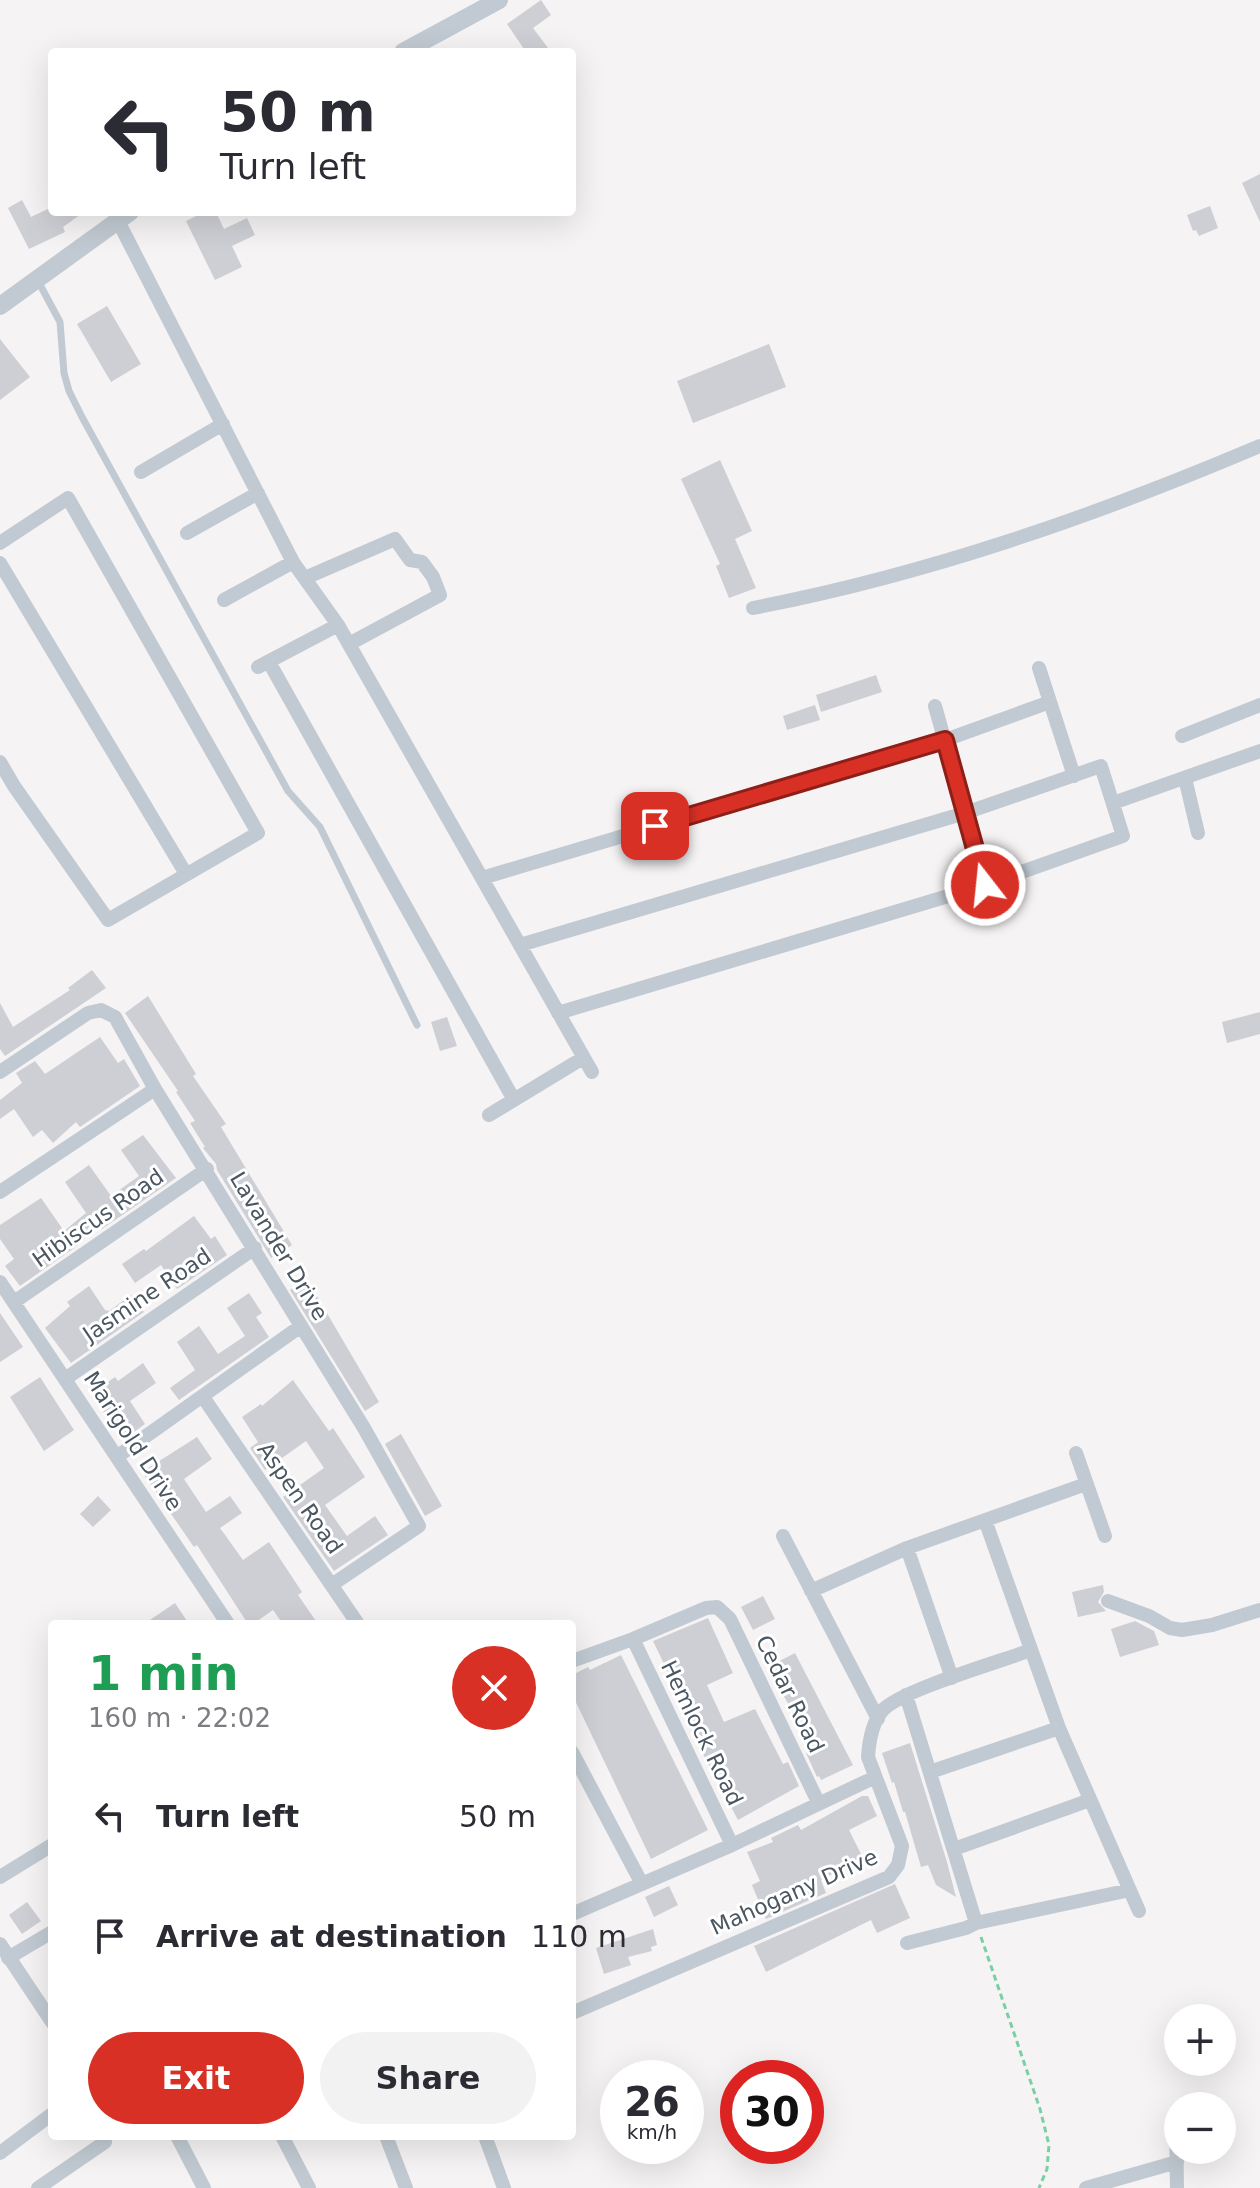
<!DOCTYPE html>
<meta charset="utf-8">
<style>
body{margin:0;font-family:"DejaVu Sans",sans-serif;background:#f2f2f3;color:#2b2b33;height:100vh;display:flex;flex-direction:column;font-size:30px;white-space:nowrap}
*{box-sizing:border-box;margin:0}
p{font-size:26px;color:#7c7c81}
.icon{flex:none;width:44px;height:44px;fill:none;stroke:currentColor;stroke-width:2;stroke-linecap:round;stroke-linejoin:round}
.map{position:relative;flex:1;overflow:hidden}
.details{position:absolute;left:48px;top:1620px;width:528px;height:520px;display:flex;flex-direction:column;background:#fff;border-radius:8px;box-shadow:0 8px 32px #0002}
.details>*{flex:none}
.hud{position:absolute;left:48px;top:48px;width:528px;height:168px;border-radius:8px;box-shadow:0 8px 32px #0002;background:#fff;color:#2b2b33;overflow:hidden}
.tools{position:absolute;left:1164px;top:2004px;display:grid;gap:16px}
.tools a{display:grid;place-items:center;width:72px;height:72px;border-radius:50%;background:#fff;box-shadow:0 8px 32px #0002;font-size:40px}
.speed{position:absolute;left:600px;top:2060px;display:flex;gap:16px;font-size:40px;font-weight:700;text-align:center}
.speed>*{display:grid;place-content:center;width:104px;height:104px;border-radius:50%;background:#fff;box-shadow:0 8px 32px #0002;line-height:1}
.speed small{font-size:20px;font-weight:400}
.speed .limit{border:12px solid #d22;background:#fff;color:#111}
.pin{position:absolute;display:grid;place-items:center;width:68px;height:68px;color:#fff;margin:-34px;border-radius:16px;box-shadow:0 4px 12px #0006}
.me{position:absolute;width:88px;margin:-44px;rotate:344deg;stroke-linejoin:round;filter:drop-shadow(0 0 6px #0008)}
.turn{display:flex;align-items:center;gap:28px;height:168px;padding:0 40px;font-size:36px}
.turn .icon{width:104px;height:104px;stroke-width:2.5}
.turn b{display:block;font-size:56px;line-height:68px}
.round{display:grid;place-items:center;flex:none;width:84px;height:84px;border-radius:42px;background:#f2f2f3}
.overview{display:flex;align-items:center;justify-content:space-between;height:136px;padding:0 40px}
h1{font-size:48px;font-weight:800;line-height:60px;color:#1e9e55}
.cta{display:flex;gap:16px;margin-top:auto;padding:16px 40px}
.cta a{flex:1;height:92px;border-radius:48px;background:#d93025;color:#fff;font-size:32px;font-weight:800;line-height:92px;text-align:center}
.cta a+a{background:#f2f2f3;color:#2b2b33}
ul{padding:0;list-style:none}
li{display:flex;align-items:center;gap:24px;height:120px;padding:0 40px}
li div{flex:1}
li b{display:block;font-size:30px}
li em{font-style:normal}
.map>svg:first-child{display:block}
</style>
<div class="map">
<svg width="1260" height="2188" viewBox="0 0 1260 2188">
<rect width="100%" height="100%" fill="#f5f3f3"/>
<path fill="#cdcfd5" d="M541 0 551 15 533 28 551 52H526L507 24Z
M1260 174V222L1242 183Z
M22 200 31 217 52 207V212H84L63 227 65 232 29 249 8 208Z
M1210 206 1218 228 1199 236 1196 230 1193 231 1187 215Z
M204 212H216L224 229 247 218 255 235 232 246 242 267 215 280 186 221Z
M107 306 141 364 111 382 77 324Z
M0 339 30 377 0 400Z
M769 344 786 387 693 423 677 381Z
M720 460 752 531 735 539 756 588 729 598 716 566 720 564 681 479Z
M876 675 882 692 821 712 816 695Z
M815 705 820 720 787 730 783 716Z
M92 970 106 988 5 1056 0 1049V1003L13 1027 70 990 68 988Z
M148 996 196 1074 193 1076 226 1124 221 1127 292 1245 271 1258 217 1170 216 1164 203 1148 205 1147 190 1123 195 1121 176 1092 178 1091 125 1013Z
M1260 1012V1034L1227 1043 1222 1022Z
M447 1017 457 1046 440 1051 431 1022Z
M100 1037 118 1063 124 1059 140 1086 80 1127 76 1122 53 1143 42 1130 33 1137 14 1109 0 1119V1100L22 1083 16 1073 35 1061 45 1074Z
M143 1135 176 1178 102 1229 99 1225 73 1249 20 1286 5 1266 14 1259 0 1239V1225L41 1198 64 1231 86 1213 65 1182 89 1165 111 1196 139 1176 121 1150Z
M194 1216 211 1239 215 1236 227 1255 177 1289 161 1265 135 1283 122 1264 144 1249 146 1251Z
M307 1279 379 1402 365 1411 290 1290Z
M89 1286 105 1310 109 1311 131 1295 144 1312 71 1363 45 1328 70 1306 67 1302Z
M249 1293 262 1313 256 1317 269 1337 179 1400 170 1388 195 1370 177 1342 199 1326 218 1354 245 1336 227 1308Z
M0 1313 23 1347 0 1362Z
M143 1363 156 1383 130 1401 145 1424 123 1440 91 1394 115 1377 118 1381Z
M40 1377 74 1430 44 1451 10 1397Z
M293 1380 329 1431 333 1428 365 1477 325 1505 347 1536 375 1516 388 1535 334 1571 283 1497 324 1468 306 1441 265 1470 250 1448 258 1442 242 1417 261 1404 262 1406Z
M401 1434 442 1506 425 1516 385 1444Z
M197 1437 212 1459 184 1479 206 1512 230 1496 242 1513 220 1528 243 1560 269 1542 302 1592 298 1595 318 1624H283L273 1610 253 1624H248L197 1545 194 1547 142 1472Z
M98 1496 111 1510 93 1527 80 1514Z
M1103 1585 1104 1592 1098 1602 1106 1611 1078 1617 1072 1592Z
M763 1596 775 1619 753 1630 741 1607Z
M175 1603 189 1624H144Z
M708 1618 733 1673 707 1685 724 1722 755 1709 783 1764 788 1762 799 1786 738 1820 694 1737 679 1702 682 1701 653 1641Z
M1135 1621 1154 1631 1159 1645 1120 1657 1111 1629Z
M795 1653 853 1765 821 1780 819 1776 817 1777 806 1753 811 1751 798 1722 768 1667Z
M621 1655 708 1830 651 1859 572 1694V1675L588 1667 590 1670Z
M910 1743 947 1862 956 1897 936 1885 928 1865 921 1867 905 1812H903L894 1782 892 1783 882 1753Z
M862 1796H868L877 1816 849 1830 863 1858 821 1880 826 1893 766 1919 752 1885 760 1881 747 1852 773 1842 771 1838 798 1825 801 1830Z
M895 1884 910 1918 877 1933 871 1920 766 1972 754 1946Z
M669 1886 678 1905 654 1917 645 1897Z
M27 1902 41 1921 22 1934 9 1915Z
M653 1929 657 1945 651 1947 652 1951 628 1957 631 1965 604 1974 596 1948Z"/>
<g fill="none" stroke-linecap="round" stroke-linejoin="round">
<path stroke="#7ad0a6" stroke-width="3" stroke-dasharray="6 4" stroke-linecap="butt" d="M981 1937 1040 2109 1049 2145 1047 2169 1039 2188"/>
<path stroke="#c1cad2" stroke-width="7" d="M38 281 60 322 64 373 69 391 82 417 288 791 320 827 417 1025"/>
<path stroke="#c1cad2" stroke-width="14" d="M118 221 293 562 338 625 592 1072
M141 472 223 424
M187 533 258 493
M0 543 68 498 258 833 108 920 14 786 0 762
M0 563 186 874
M305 578 395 539 410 560 422 562 433 577 440 595 349 644
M224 600 293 562
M753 608C929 574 1095 516 1260 446
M269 662 514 1100
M258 667 338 625
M1039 668 1074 776
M935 706 985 885
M1182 736 1260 705
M1185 778 1198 833
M1113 803 1260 751
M482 878 945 740 1050 702
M520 945 965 813 1101 766 1123 836 985 885 558 1013
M0 1072 88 1013 101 1010 115 1017 155 1089 364 1428 419 1526 333 1584
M489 1115 583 1058
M0 1192 155 1089
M0 1282 228 1624
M14 1302 207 1169
M65 1379 255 1248
M203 1397 358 1624
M1076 1453 1105 1536
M118 1456 301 1326
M985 1520 1059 1728 1139 1911
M783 1536 878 1719
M907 1548 952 1678
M811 1591 907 1548 1086 1484
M1108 1601 1149 1616 1170 1628 1182 1630 1212 1625 1260 1610
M633 1639 732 1845
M572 1661 633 1639 706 1608 717 1607 730 1619 819 1804
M906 1695 976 1923
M572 1752 642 1884
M930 1772 1059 1728
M954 1849 1090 1800
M0 1877 52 1845
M572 1914 732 1845 867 1781
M907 1943 966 1928 976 1923 1130 1890
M0 1944 52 2022
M8 1958 52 1932
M572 2013 889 1877 898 1865 902 1846 868 1757C869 1742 872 1723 882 1711 898 1691 1002 1661 1031 1650
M1176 2120 1177 2188
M177 2136 204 2188
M282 2136 309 2188
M386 2136 406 2188
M485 2136 504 2188
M0 2153 52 2114
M38 2188 105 2142
M1086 2188 1177 2162"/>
<path stroke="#c1cad2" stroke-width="18" d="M403 52 499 0
M0 306 130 212"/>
</g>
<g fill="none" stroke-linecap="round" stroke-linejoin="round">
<defs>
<path id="route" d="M655 826 945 740 985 885"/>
</defs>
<use href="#route" stroke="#8d1f18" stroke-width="20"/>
<use href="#route" stroke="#d93025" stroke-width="14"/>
</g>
<g text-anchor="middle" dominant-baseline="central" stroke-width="6" stroke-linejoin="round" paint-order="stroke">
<g font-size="22" fill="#4a5661" stroke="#fff">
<text transform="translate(98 1218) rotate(-35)">Hibiscus Road</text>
<text transform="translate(279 1246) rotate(59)">Lavander Drive</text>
<text transform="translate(147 1295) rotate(-34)">Jasmine Road</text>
<text transform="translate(133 1441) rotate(57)">Marigold Drive</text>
<text transform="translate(300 1498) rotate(55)">Aspen Road</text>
<text transform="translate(790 1694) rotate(64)">Cedar Road</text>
<text transform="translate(702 1733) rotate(64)">Hemlock Road</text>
<text transform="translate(794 1892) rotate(-24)">Mahogany Drive</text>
</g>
</g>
</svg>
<div class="tools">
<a>+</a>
<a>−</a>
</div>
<div class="speed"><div>26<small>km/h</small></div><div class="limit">30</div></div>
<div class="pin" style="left:655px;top:826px;background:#d93025"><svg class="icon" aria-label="arrive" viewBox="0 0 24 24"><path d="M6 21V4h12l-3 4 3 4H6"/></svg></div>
<svg class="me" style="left:985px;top:885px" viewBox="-20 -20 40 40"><circle r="17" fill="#d93025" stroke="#fff" stroke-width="3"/><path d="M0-11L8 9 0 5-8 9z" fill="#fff"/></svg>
<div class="hud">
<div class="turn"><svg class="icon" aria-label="left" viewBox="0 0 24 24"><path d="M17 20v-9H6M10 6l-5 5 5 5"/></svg><div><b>50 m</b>Turn left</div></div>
</div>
<section class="details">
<div class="overview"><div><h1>1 min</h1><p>160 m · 22:02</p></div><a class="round" style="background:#d93025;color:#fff"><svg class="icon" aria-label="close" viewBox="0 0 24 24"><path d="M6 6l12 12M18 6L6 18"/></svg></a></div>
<ul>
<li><svg class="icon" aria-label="left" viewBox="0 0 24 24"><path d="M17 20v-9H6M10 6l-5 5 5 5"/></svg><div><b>Turn left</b></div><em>50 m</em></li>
<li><svg class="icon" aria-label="arrive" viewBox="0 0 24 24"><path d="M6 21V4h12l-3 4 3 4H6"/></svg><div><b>Arrive at destination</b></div><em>110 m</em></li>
</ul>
<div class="cta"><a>Exit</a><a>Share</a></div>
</section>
</div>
